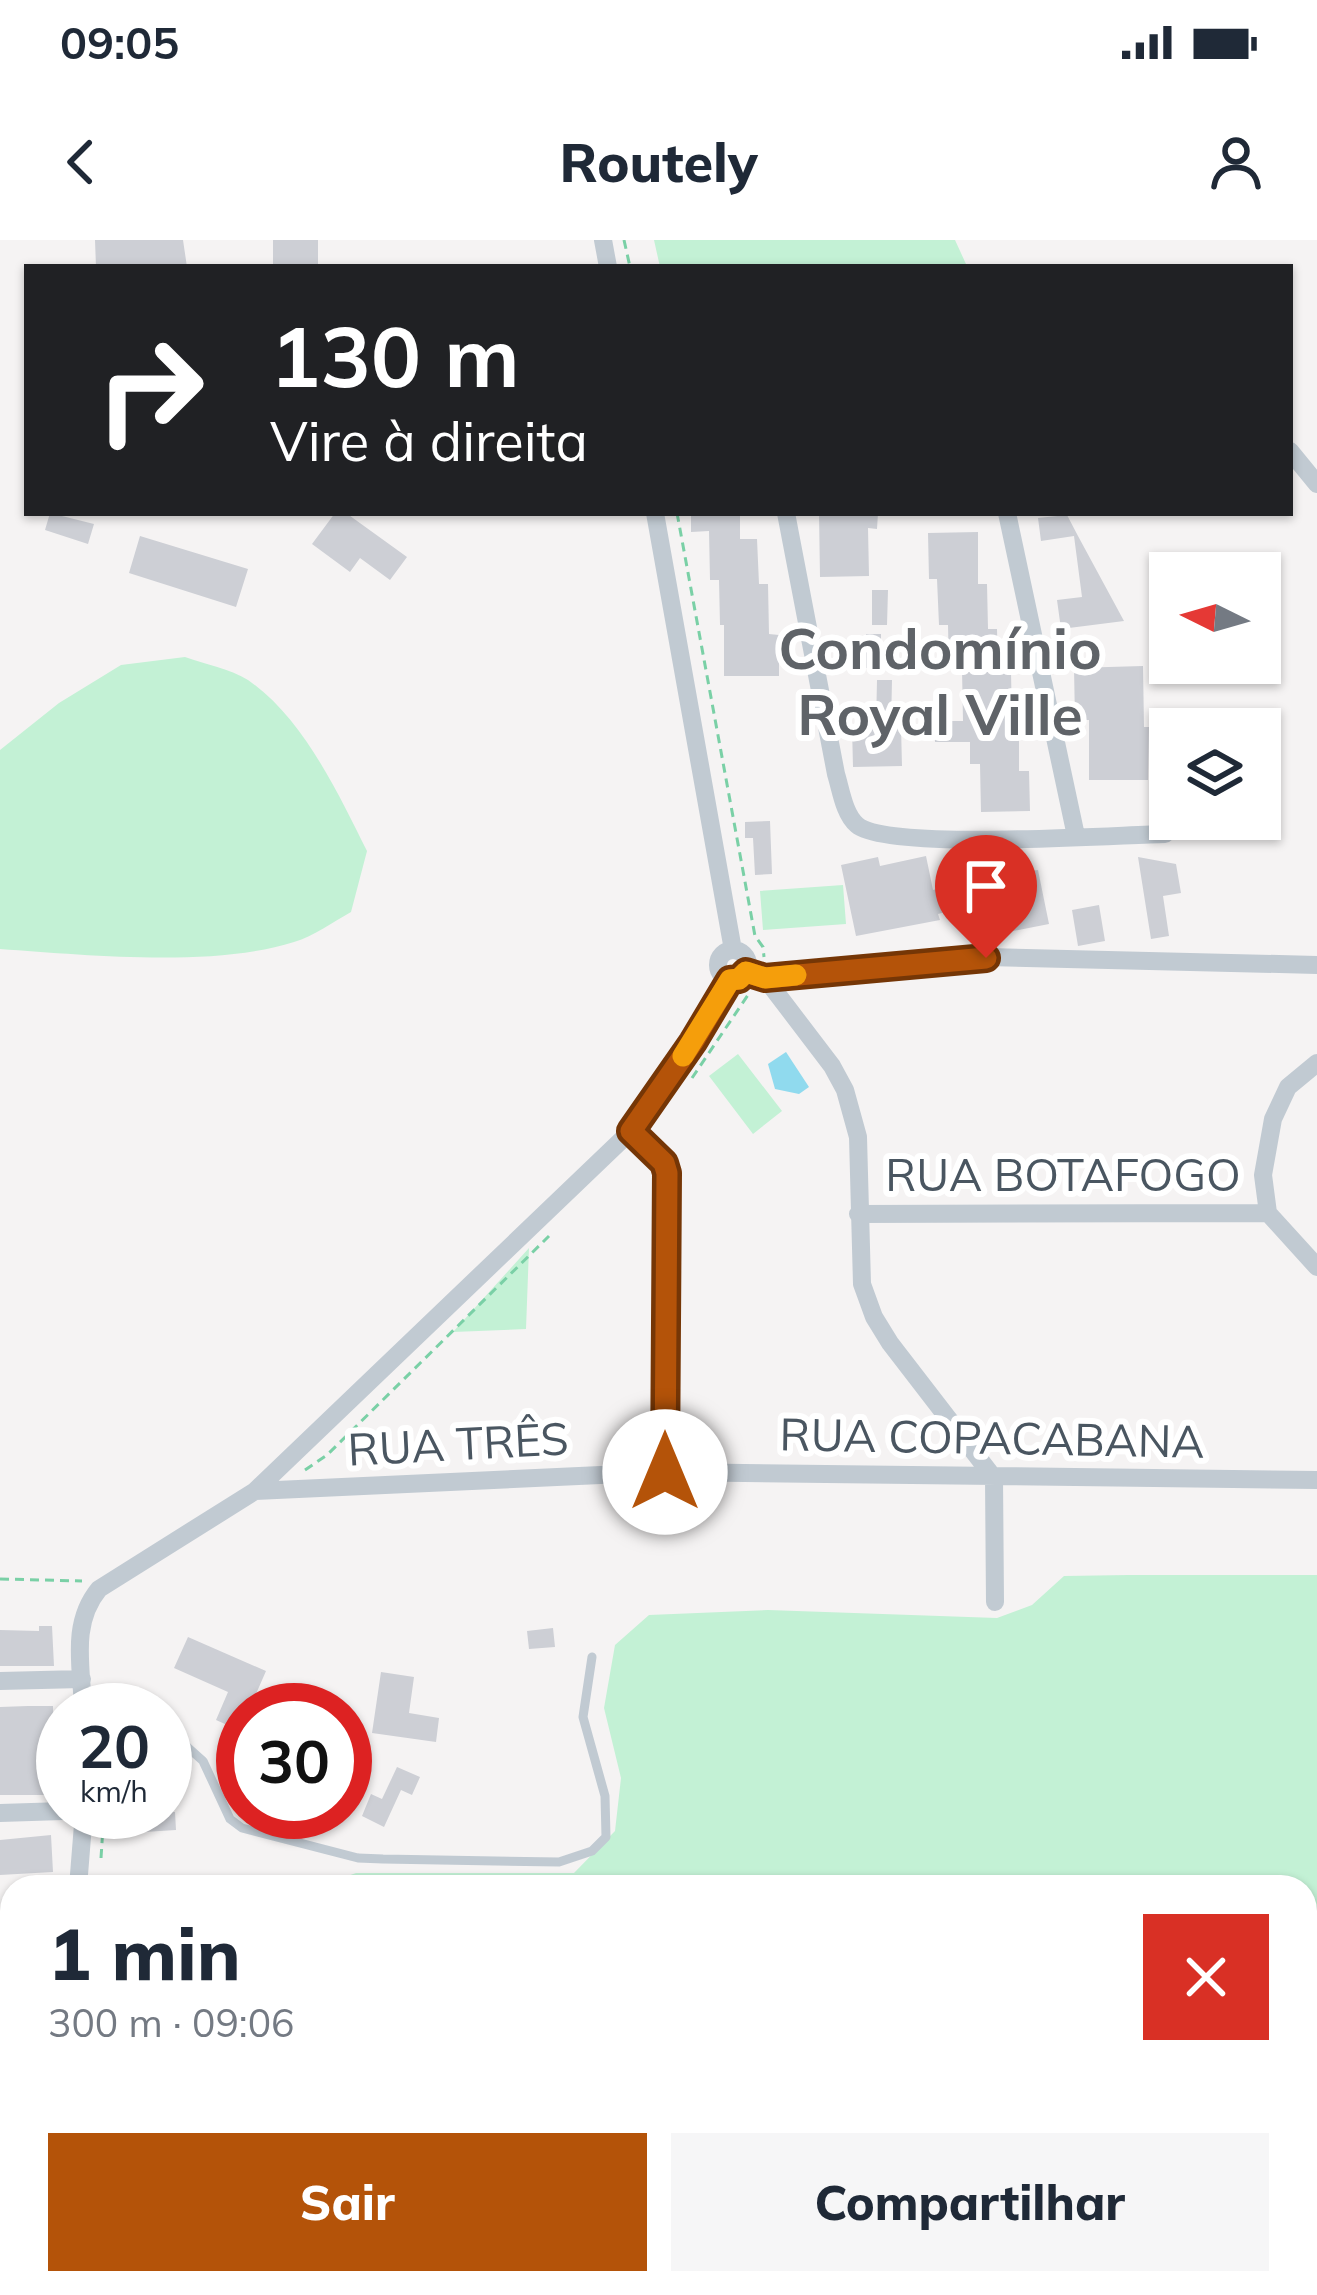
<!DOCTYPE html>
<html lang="pt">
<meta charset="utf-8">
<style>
body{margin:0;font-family:Mulish,sans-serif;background:#f6f6f7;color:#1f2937;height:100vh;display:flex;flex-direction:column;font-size:45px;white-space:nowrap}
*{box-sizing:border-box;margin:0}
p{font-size:39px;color:#747a83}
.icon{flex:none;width:66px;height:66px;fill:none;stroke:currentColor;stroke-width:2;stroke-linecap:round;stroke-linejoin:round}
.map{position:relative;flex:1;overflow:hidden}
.panel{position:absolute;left:0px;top:1635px;width:1317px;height:420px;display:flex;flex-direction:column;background:#fff;border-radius:36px 36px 0 0;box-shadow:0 3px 9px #0004}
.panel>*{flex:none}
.banner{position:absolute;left:24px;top:24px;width:1269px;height:252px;border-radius:0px;box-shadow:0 3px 9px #0004;background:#202124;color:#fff;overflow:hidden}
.needle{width:78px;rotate:275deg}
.controls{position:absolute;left:1149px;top:312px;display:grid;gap:24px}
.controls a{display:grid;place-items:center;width:132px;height:132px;border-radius:0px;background:#fff;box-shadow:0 3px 9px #0004;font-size:60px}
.speed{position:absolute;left:36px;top:1443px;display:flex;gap:24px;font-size:60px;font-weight:700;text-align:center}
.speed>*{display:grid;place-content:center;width:156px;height:156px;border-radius:50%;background:#fff;box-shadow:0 3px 9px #0004;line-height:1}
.speed small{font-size:30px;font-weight:400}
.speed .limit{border:18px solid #d22;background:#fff;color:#111}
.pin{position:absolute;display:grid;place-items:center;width:102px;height:102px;color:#fff;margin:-123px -51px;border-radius:50% 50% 50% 0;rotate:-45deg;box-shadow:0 0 12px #0007}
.pin .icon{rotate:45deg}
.me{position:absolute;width:132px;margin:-66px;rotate:0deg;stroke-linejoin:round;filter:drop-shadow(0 0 9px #0008)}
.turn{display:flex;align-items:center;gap:42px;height:252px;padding:0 48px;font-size:54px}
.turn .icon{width:156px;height:156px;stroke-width:2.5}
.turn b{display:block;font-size:84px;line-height:102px}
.round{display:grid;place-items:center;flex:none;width:126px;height:126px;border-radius:0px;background:#f6f6f7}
.head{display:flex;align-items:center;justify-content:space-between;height:204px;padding:0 48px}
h1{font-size:72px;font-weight:800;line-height:90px}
.primary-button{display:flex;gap:24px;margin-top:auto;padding:24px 48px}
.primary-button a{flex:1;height:138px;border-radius:0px;background:#b45309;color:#fff;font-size:48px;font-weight:800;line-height:138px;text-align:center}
.primary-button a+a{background:#f6f6f7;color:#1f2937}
.status{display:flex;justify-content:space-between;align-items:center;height:84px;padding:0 60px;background:#fff;direction:ltr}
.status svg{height:33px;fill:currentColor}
header{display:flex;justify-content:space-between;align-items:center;height:156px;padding:0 48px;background:#fff;font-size:54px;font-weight:800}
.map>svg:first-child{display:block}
</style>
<div class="status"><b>09:05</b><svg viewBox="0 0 49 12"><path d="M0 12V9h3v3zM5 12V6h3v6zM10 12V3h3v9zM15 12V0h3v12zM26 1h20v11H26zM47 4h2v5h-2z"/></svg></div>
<header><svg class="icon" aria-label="back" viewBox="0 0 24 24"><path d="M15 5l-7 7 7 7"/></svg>Routely<svg class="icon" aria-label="person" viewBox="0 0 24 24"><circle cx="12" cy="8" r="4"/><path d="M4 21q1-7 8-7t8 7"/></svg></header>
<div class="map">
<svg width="1317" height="2055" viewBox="0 0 1317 2055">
<rect width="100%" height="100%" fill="#f5f3f3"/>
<path fill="#c3f1d5" d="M654 0H955L966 24 660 27Z
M185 417C204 424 231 429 248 440 303 478 338 553 367 611L351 672C333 682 314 696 294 702 212 728 87 715 0 709V510L59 463 121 425Z
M843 645 846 684 763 690 760 651Z
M738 814 782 871 753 894 709 836Z
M529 1008 526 1089 453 1092Z
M1128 1335H1317V2055H0V1813L12 1805V2043H1305V1647H317L356 1633H574L615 1591 621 1538 604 1468 615 1405 649 1375 768 1370 997 1378 1032 1365 1064 1336Z"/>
<path fill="#90daee" d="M786 812 809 847 799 854 775 849 768 824Z"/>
<path fill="#cdcfd5" d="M95 0H183L187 27H96Z
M273 0H318V24L273 25Z
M50 273 94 284 88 304 45 290Z
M335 273H346L407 317 390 340 360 318 350 332 312 304Z
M691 273H740V299H757L759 344H768L769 394 779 395V436H724V385H720L719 340H710L709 291 691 292Z
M819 273H878L877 289 868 288 869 336 820 337Z
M1067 275 1078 296 1124 381 1061 389 1057 360 1082 357 1074 296 1041 301 1038 278Z
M978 292V344H987L988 389H997L998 432H1011L1012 481H1019V531H1029L1030 571 981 572 980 524H970V502H935V481H963L962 429 949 430 948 385H939L937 339H929L928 293Z
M140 296 248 329 236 367 129 333Z
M872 350H888L887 385H872Z
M866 394H881V428H865Z
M1143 426 1144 487H1149L1148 540H1089V480H1075L1074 428Z
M877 440H892L891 486H901L902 526 853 527 852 487H876Z
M770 581 772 634 755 635 753 598H745V582Z
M926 616 933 650 964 642 973 652 967 666 938 674 940 680 856 696 841 625 878 617 880 626Z
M1138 617 1176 624 1181 653 1163 656 1169 696 1151 699Z
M1038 630 1049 684 1008 692 1002 657 993 660 984 650 990 636Z
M1099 665 1105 701 1078 706 1072 670Z
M39 1386H52L54 1426H0V1390L39 1391Z
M553 1388 555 1407 529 1409 527 1391Z
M188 1397 266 1431 249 1470H243V1492L216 1480 228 1452 174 1428Z
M381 1432 414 1437 409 1473 439 1478 436 1502 372 1493Z
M28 1466H53L55 1555H0V1467Z
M397 1527 420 1537 412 1555 401 1550 384 1587 362 1576 371 1554 382 1559Z
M126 1572H175L176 1590 128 1593Z
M51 1595 53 1632 0 1635V1600Z"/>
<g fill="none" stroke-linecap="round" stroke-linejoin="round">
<path stroke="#7ad0a6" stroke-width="3" stroke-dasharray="9 6" stroke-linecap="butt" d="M624 0 630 27
M677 273 755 696 763 707 764 717
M692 838 750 752
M305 1230 327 1215 549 996
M0 1339 82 1341
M101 1618 104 1572"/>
<path stroke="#c1cad2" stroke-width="9" d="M83 1463 121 1470
M165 1487 203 1521 230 1579 242 1588 358 1618 383 1619 559 1622 592 1611 606 1597 605 1556 583 1477 592 1417"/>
<path stroke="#c1cad2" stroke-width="18" d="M603 0 608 27
M1290 211 1317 244
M655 273 733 710
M786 273 836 534C841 550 844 574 857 585 887 611 1114 595 1165 594
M1007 273 1076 596
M972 601 977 639
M980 663 986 717
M718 725a15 15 0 1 1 30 0a15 15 0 1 1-30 0Z
M746 732 765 738 832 826 845 850 858 897 862 1044 874 1077 890 1103 994 1238 995 1362
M765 738 986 717 1317 725
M1317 823 1288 847 1273 879 1263 935 1268 973 1317 1027
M631 891 664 923 667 933 666 1232
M858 974 1268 973
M255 1251 666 1232 1317 1240
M0 1441 82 1439
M83 1470C82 1428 70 1384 99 1349L255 1251 631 891 693 802 730 740
M0 1573 63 1571
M78 1647 84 1572
M0 1695 12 1694
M0 1776 12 1771"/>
</g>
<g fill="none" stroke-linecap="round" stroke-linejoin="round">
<defs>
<path id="route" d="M665 1232 667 933 664 923 631 891 693 802 730 740 739 739 746 732 765 738 986 718"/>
</defs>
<use href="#route" stroke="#753606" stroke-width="30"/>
<use href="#route" stroke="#b45309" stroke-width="21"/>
<path stroke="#f59e0b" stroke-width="21" d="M683 816 730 740 739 739 746 732 765 738 796 735"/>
</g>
<g text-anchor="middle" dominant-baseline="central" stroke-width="12" stroke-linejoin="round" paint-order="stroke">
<g font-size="45" fill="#4a5661" stroke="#fff">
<text x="1063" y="934">RUA BOTAFOGO</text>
<text transform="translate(992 1197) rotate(1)">RUA COPACABANA</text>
<text transform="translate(458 1203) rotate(-3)">RUA TRÊS</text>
</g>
<g font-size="57" font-weight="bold" fill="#5f6368" stroke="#fff">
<text x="940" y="407">Condomínio<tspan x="940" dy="66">Royal Ville</tspan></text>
</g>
</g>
</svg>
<div class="controls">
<a><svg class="needle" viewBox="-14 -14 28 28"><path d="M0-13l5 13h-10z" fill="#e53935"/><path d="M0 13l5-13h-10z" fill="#747a83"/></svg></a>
<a><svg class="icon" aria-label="layers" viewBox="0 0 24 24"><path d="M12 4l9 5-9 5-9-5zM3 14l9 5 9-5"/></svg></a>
</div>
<div class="speed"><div>20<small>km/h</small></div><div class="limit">30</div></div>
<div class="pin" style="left:986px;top:718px;background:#d93025"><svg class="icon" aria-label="arrive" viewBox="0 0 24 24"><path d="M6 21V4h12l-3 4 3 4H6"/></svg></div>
<svg class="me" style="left:665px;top:1232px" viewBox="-20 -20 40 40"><circle r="19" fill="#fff"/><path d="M0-13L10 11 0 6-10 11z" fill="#b45309"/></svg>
<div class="banner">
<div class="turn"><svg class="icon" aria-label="right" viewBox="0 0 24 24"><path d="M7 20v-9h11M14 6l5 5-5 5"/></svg><div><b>130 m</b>Vire à direita</div></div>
</div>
<section class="panel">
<div class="head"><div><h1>1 min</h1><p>300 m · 09:06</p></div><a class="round" style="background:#d93025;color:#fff"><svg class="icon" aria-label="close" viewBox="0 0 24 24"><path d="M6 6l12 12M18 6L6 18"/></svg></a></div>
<div class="primary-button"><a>Sair</a><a>Compartilhar</a></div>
</section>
</div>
